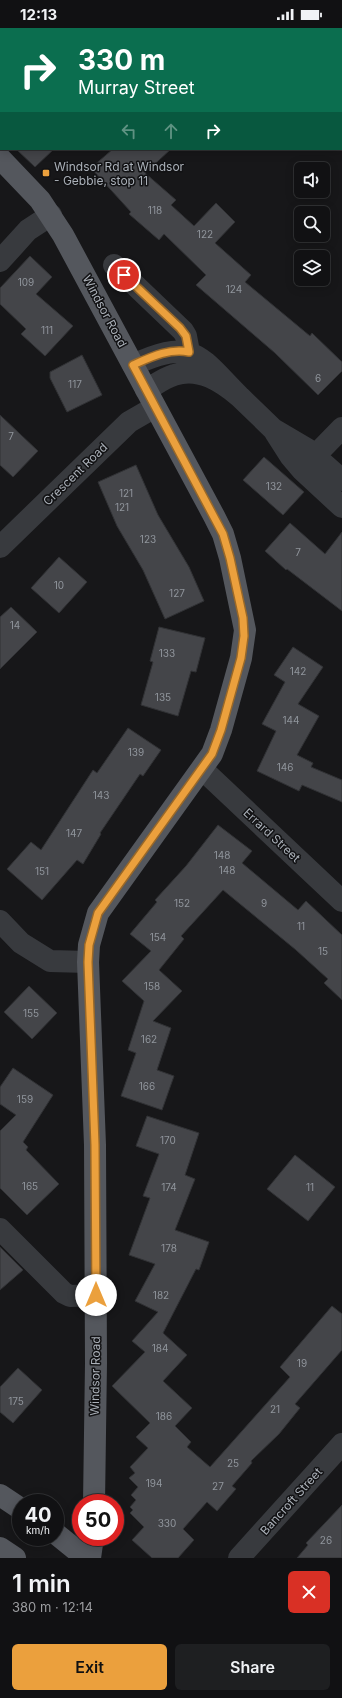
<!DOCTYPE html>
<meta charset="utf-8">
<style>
body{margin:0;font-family:Inter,sans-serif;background:#1e1f21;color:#f1f3f6;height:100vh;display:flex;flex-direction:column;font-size:15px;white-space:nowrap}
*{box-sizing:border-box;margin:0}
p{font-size:13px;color:#9c9da0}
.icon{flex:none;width:22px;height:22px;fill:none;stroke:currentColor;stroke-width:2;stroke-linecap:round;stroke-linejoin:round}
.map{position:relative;height:1530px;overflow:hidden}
.panel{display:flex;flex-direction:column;background:#111113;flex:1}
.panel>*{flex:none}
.guide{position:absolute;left:0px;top:0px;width:342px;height:122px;box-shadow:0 2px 10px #0003,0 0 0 1px #303133;background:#0b6e4f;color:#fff;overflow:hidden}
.tools{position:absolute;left:294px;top:134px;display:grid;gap:8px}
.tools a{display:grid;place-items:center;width:36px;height:36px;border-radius:6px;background:#111113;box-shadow:0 2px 10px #0003,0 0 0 1px #303133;font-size:20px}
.speed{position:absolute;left:12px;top:1466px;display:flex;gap:8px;font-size:20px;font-weight:700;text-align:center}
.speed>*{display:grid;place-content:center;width:52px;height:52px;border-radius:50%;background:#111113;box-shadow:0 2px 10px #0003,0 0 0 1px #303133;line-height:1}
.speed small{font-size:10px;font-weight:400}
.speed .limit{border:6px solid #d22;background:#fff;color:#111}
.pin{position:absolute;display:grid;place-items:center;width:34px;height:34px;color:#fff;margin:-17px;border:2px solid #fff;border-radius:50%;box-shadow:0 1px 4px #0007}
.me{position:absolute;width:44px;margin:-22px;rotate:0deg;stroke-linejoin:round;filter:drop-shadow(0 0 3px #0008)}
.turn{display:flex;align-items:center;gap:14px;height:84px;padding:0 12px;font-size:18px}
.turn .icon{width:52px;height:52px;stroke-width:2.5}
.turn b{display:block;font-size:28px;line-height:34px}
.lanes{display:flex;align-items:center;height:38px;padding:0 12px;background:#0003;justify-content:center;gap:20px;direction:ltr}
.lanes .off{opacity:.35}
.round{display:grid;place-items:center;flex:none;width:42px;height:42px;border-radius:6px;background:#1e1f21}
.headline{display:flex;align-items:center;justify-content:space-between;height:68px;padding:0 12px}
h1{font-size:24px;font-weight:600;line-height:30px}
.cta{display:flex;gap:8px;margin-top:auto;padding:8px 12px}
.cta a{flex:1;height:46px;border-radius:6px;background:#eba03d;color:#111;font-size:16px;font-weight:600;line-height:46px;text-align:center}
.cta a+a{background:#1e1f21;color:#f1f3f6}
.status{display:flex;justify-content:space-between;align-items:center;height:28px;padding:0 20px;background:#111113;direction:ltr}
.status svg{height:11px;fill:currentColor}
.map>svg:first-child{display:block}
</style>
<div class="status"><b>12:13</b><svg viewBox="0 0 49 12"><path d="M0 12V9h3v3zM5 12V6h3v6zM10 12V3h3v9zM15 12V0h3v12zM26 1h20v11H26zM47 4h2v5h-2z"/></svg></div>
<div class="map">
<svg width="342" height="1530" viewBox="0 0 342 1530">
<rect width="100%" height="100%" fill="#171719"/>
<path fill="#444549" stroke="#313235" d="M16 121H54L35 139Z
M113 121H171L145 145 176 172 171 177 194 198 216 175 235 194 215 215 251 247 245 254 310 308 312 305 342 334V343L318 367 275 325 196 257 206 247 164 206 159 212 129 186 131 184 91 140Z
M30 228 52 249 36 266 73 298 45 328 21 306 26 301 0 276V260Z
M82 327 102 367 67 384 50 350V344Z
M0 387 38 423 13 449 0 437Z
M264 429 304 464 283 487 243 452Z
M136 437 158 487 189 539 204 573 165 591 143 542 117 498 98 454Z
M290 495 325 526 342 504V583L287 541 286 542 265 523Z
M59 529 87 554 59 585 31 560Z
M11 579 37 604 0 641V589Z
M159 599 205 610 196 644 191 643 178 688 141 677 153 634 150 633Z
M293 619 323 639 298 676 319 688 297 727 313 735 311 739 342 752V774L302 757 299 763 257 743 276 703 262 696 285 654 274 647Z
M128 700 161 722 143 748 140 746 100 805 101 806 83 836 77 832 42 872 7 841 31 814 41 822 93 742 97 745Z
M218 797 252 823 242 835 298 882 306 873 342 907V972L324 955 328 951 296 922 223 862 181 908 184 911 159 942 182 963 153 993 171 1000 157 1042 174 1048 162 1082 121 1068 136 1025 128 1022 144 973 122 953 151 923 130 906 157 874 155 872 186 838Z
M29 958 57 985 32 1011 4 984Z
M13 1040 53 1067 23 1114 28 1119 26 1122 59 1156 27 1187 0 1160V1103L16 1087 0 1076V1059Z
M147 1088 199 1105 185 1147 195 1151 175 1202 209 1214 199 1242 196 1241 163 1305 187 1327 163 1353 192 1380 175 1398 191 1414 187 1419 210 1439 290 1349 280 1339 332 1278 342 1286V1322L295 1376 300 1380 279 1406 251 1433 252 1435 232 1458 236 1461 217 1483 207 1474 183 1501 194 1512 178 1530H152L132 1512 144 1499 130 1485 133 1482 130 1479 136 1472 131 1467 138 1459 129 1450 135 1445 130 1439 148 1420 136 1409 150 1395 112 1358 145 1324 132 1313 158 1284 135 1273 155 1236 129 1227 150 1170 143 1168 159 1126 136 1118Z
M295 1127 335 1159 308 1193 267 1161Z
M0 1219 23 1242 0 1262Z
M18 1340 42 1362 13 1395 0 1384V1359Z
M342 1477V1530H297L308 1517 306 1515Z"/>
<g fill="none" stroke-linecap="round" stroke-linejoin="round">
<path stroke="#383a3e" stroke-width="22" d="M105 1 106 0
M0 105 1 104
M0 233 28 202 51 187
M114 237 183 303 186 308 189 324
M133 337C194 309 198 327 240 369 222 354 199 338 174 347 164 350 155 357 146 362
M240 369 273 401 307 421 342 452
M275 404 291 429 302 442 342 479
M305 438 342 400
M0 519 129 394 155 379
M202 741 342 873
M0 893 21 915 50 933 88 934
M0 1201 64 1265 70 1268 96 1267
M239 1530 342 1416"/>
<path stroke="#54575d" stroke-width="22" d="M0 130 40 172 63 207 214 488 223 506 230 530 245 602 241 630 221 702 212 726 98 885 89 917 88 934 95 1117 96 1335 94 1475
M0 1467 21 1481
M55 1505 86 1530
M0 1520 15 1530
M90 1530 93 1509"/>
</g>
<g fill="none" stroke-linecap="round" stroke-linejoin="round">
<defs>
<path id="route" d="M96 1267 95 1117 88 934 89 917 98 885 212 726 221 702 241 630 244 608 243 590 230 530 223 506 133 337C151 329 169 320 189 324L186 308 180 300 124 247"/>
</defs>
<use href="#route" stroke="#996828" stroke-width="10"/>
<use href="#route" stroke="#eba03d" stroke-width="7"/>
</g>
<rect fill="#eba03d" stroke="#121214" stroke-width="1.5" x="42" y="141" width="8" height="8" rx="2"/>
<g text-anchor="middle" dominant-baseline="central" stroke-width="3" stroke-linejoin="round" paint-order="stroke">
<g font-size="10" fill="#90959c">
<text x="155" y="182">118</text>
<text x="205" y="206">122</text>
<text x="26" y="254">109</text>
<text x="234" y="261">124</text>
<text x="47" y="302">111</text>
<text x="318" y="350">6</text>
<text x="75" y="356">117</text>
<text x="11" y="408">7</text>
<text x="274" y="458">132</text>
<text x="126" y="465">121</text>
<text x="122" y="479">121</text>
<text x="148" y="511">123</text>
<text x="298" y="524">7</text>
<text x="59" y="557">10</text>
<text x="177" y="565">127</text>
<text x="15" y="597">14</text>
<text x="167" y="625">133</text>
<text x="298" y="643">142</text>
<text x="163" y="669">135</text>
<text x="291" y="692">144</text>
<text x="136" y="724">139</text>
<text x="285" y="739">146</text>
<text x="101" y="767">143</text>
<text x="74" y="805">147</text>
<text x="222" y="827">148</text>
<text x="227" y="842">148</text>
<text x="42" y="843">151</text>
<text x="182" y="875">152</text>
<text x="264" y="875">9</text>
<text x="301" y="898">11</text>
<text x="158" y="909">154</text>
<text x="323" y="923">15</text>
<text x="152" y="958">158</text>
<text x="31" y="985">155</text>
<text x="149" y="1011">162</text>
<text x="147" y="1058">166</text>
<text x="25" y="1071">159</text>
<text x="168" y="1112">170</text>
<text x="30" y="1158">165</text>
<text x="169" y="1159">174</text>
<text x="310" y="1159">11</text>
<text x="169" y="1220">178</text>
<text x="161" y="1267">182</text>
<text x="160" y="1320">184</text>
<text x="302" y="1335">19</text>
<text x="16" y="1373">175</text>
<text x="275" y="1381">21</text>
<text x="164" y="1388">186</text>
<text x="233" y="1435">25</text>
<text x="154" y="1455">194</text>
<text x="218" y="1458">27</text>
<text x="167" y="1495">330</text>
<text x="326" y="1512">26</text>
</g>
<g font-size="12" fill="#aab0b8" stroke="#121214" text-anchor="start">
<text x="54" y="138">Windsor Rd at Windsor<tspan x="54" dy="14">- Gebbie, stop 11</tspan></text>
</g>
<g font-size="12" fill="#aab0b8" stroke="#121214">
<text transform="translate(105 283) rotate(62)">Windsor Road</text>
<text transform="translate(75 446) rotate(-44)">Crescent Road</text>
<text transform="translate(272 807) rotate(43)">Errard Street</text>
<text transform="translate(95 1348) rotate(-89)">Windsor Road</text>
<text transform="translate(291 1473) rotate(-48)">Bancroft Street</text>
</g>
</g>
</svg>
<div class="tools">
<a><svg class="icon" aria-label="sound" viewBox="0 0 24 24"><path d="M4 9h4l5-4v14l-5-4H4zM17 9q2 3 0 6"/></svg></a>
<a><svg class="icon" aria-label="search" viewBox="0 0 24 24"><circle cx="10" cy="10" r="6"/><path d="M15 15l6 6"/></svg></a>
<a><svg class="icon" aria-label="layers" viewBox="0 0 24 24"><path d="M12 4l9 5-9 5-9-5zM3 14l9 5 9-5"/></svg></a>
</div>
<div class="speed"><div>40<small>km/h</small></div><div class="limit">50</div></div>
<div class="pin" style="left:124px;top:247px;background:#d93025"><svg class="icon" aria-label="arrive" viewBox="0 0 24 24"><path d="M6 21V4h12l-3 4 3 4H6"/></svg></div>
<svg class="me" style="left:96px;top:1267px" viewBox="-20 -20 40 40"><circle r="19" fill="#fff"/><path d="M0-13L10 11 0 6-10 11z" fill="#eba03d"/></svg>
<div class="guide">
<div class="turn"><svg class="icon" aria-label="right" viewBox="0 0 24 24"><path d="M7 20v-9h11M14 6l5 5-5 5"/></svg><div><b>330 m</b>Murray Street</div></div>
<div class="lanes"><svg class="icon off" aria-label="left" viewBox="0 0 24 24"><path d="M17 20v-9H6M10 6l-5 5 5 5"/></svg><svg class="icon off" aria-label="ahead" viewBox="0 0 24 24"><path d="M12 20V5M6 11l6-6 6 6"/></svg><svg class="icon" aria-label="right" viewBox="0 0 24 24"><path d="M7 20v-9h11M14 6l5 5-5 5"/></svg></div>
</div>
</div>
<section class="panel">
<div class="headline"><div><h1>1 min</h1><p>380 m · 12:14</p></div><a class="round" style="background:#d93025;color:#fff"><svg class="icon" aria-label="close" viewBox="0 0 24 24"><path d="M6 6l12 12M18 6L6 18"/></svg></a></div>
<div class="cta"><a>Exit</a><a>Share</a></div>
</section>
